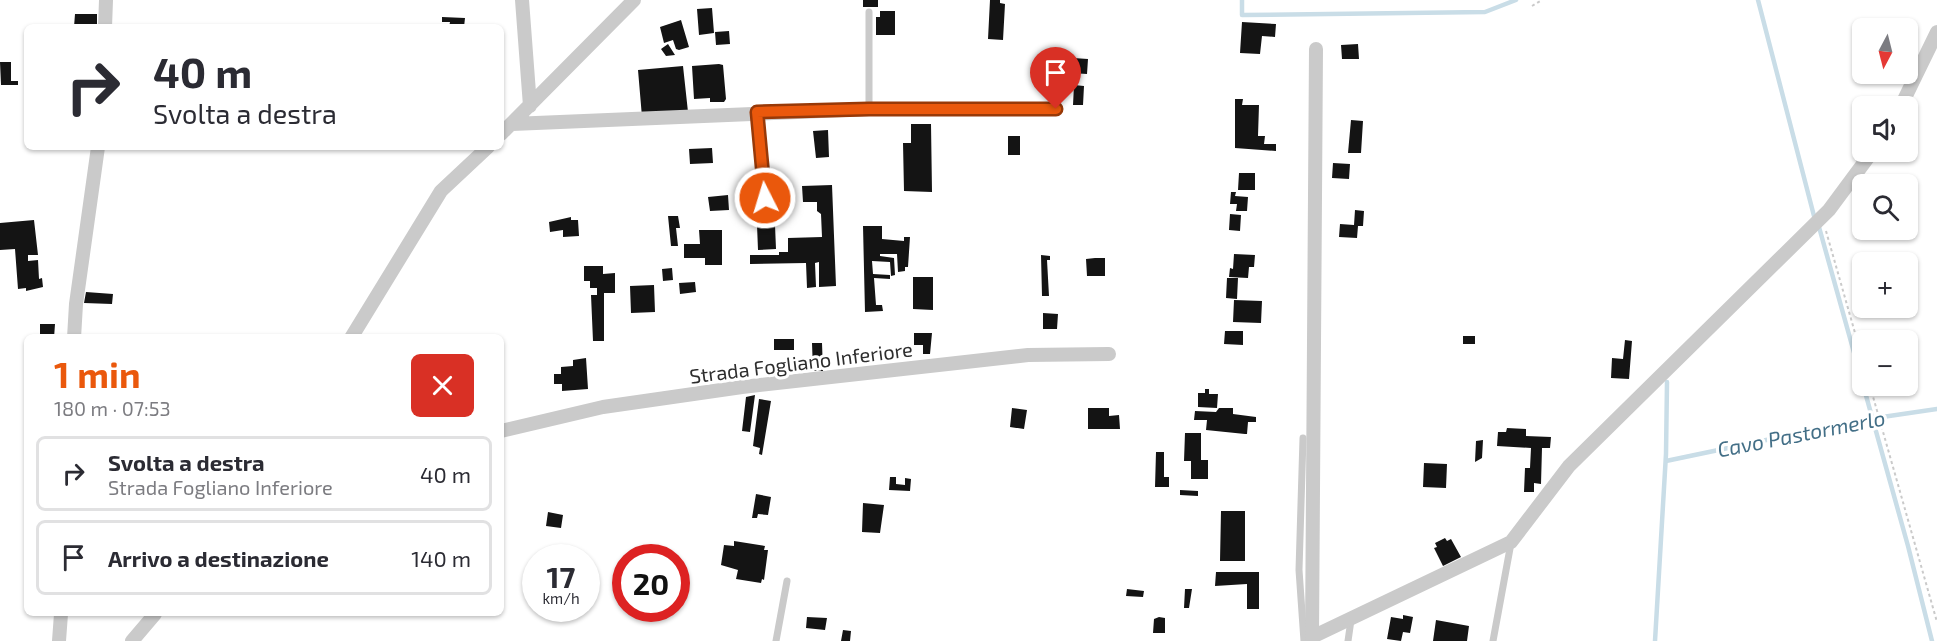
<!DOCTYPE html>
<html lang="it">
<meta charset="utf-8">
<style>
body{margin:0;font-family:"Exo 2",sans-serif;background:#f2f2f3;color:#2b2b33;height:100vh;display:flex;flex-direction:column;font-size:22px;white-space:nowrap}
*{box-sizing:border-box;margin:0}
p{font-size:20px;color:#7c7c81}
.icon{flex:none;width:33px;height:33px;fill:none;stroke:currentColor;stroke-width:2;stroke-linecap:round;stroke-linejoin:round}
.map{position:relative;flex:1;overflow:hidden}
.sheet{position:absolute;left:24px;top:334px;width:480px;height:282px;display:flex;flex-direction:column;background:#fff;border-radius:9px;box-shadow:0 2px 4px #0004}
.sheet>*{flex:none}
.guide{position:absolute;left:24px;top:24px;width:480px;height:126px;border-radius:9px;box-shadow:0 2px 4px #0004;background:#fff;color:#2b2b33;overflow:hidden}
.needle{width:39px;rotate:187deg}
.fabs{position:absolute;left:1852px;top:18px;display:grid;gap:12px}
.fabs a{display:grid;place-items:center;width:66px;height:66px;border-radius:9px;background:#fff;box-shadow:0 2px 4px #0004;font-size:30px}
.speed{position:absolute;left:522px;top:544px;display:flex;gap:12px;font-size:30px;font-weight:700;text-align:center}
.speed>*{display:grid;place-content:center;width:78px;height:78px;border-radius:50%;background:#fff;box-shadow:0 2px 4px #0004;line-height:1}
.speed small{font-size:15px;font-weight:400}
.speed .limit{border:9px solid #d22;background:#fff;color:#111}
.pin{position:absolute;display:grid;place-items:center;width:51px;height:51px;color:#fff;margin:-62px -26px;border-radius:50% 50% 50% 0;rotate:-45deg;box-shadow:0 0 6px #0007}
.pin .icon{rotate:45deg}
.me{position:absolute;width:66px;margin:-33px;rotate:355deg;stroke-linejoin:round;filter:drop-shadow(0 0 4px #0008)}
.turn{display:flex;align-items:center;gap:21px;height:126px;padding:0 30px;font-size:27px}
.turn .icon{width:78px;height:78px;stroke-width:2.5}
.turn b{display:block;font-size:42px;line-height:51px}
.round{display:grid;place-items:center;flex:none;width:63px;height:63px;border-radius:9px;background:#f2f2f3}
.head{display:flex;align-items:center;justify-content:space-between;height:102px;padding:0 30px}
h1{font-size:36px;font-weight:700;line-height:45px;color:#ea580c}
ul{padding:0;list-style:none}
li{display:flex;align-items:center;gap:18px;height:75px;margin:0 12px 9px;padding:0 18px;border:3px solid #e1e1e2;border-radius:9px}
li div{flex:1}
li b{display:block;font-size:22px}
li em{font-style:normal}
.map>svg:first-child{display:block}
</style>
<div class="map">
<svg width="1937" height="641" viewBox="0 0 1937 641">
<rect width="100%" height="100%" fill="#fff"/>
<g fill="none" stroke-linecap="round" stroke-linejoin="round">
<path stroke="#c9dde7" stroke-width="4.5" d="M1242 0V15L1485 12 1516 0
M1758 0 1814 216
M1819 227 1908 546 1932 641
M1666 461 1862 420 1937 409
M1655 641 1666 454 1667 382"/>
</g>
<path fill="#141414" d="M863 0H878V7H863Z
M990 0H1000V3L1005 4 1003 40 988 39Z
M712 8 714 33 699 35 697 9Z
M880 11H895V35H876V17H880Z
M75 14H97V27H74Z
M442 17 465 18 464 27H449L450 22H442Z
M681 20 689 47 679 50 676 49 673 40 664 43 660 27Z
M1242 22 1276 24 1275 37 1262 36 1260 54 1240 53Z
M729 31 730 44 716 45 715 32Z
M668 44 675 55 666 56 661 49Z
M1358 44 1359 59H1342L1341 45Z
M1058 57 1088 59 1087 74 1056 72Z
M0 62H11V81H18V85H1Z
M719 64 723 65 726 99 724 102H710V98L694 99 692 66Z
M683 66 688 112 642 117 638 70Z
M1074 85 1084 86 1083 105H1073Z
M1235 99H1243L1242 105H1259L1258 136H1265L1264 144H1276V151L1235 148Z
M1351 120 1363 121 1361 153H1348Z
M911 124H931L932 192 904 191 903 143H911Z
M828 130 829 157 816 158 813 131Z
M1008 136H1020V155H1008Z
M712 148 713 163 690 164 689 149Z
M1333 163 1350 164 1349 179 1332 178Z
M1239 173H1255V190H1238Z
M832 185 836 286 819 287V262L815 263 816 287 807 288 806 263 750 264V255H779V252H788V238L822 237 821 214 817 211V202H803L802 186Z
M1231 192H1236L1235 196 1248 197 1247 211H1236L1237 204H1230Z
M728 195 729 210 710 211 708 197Z
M1355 210 1364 211 1363 226H1358L1357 238 1339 237 1340 224 1354 225Z
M1230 214 1241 215 1240 231 1229 230Z
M668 216H678L680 228H676L678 246H671Z
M571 217V220H578L579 236 563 237V230L550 232 549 222Z
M34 220 38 255H28V261L38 260 39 279 42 278 43 287 26 291V288L18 289 15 249 0 250V223Z
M757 225H775L776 249 758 250Z
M863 226H882V239L904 241V237H910L908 267H905V271L898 272 897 254H880V256L894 258 895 275 891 276 890 262 872 261 873 274 890 275V279L874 278 876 305H882L883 311 865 312Z
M699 230H722V265H705V258H684V244H700Z
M1234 254 1255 255 1254 267H1249L1248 278 1229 277 1230 268 1233 269Z
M1041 255 1050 256V260H1047L1049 296H1042Z
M1095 258H1105V276H1087L1086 259Z
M584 266H603V274L615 273V293H604V341H593L591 295H597V288H590V281H584Z
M672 268 673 280 663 281 662 269Z
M913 277H933V310L913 309Z
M1227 278H1238L1237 299 1226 298Z
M695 282 696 292 680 294 679 283Z
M654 285 655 312 631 313 630 286Z
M86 292 113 294 112 304 84 303Z
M1234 300 1262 301 1261 323 1233 322Z
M1043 313 1058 314 1057 329H1043Z
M40 324H55L54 338H40Z
M1225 331H1243V345L1224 344Z
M914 333H932L930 354H923V345H914Z
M1463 336H1475V344H1463Z
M774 339H794V350H774Z
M1625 340 1632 341 1629 379 1611 378 1612 358 1623 359Z
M812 343H822L823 371H813Z
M586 358 588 389 562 391V384H554V374H561V367L573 366V360Z
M1205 389H1209V394H1218L1217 408 1198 407V393H1205Z
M755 395 750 432 742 431 746 397Z
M759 399 771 401 762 455 759 454 760 448 753 446Z
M1012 408 1027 410 1024 429 1010 427Z
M1088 408H1109V416L1119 415 1120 429H1088Z
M1219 408H1233V414L1256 417V422H1248L1247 434H1245L1206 430 1207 420H1194L1195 411 1216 412Z
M1507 428 1526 429V436L1551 437 1550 448H1542L1541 484 1534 483V492H1524L1525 468H1530L1531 448 1497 446 1498 432H1506Z
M1185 433H1201V460H1208V479H1191V461H1184Z
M1483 440 1482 458 1475 462 1476 441Z
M1156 452H1164V477H1169V487H1155Z
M1424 463 1447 464 1446 488 1423 487Z
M890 477H896V484L905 485V478L911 479 910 491 889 490Z
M1180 490 1198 491V496L1180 495Z
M756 494 771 497 768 515 758 514 757 518H752Z
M863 503 884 505 880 533 862 532Z
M1221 511H1245V561H1220Z
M548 512 563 515 561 528 546 526Z
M1445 538 1447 541 1451 539 1461 557 1443 566 1434 548 1437 547 1435 543Z
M734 541 765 546 764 550H768L764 580 762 579 761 583 736 579 738 570 721 565 724 545 734 546Z
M1216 572H1259V609H1247V584L1215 586Z
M1127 589 1144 591 1143 597 1126 596Z
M1185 589H1192L1189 608H1184Z
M1403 615 1413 617 1410 633 1403 632 1401 641 1387 639 1391 617 1403 619Z
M807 617 827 618 825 630 806 628Z
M1159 617 1165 618V633H1153L1154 619Z
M1436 620 1469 626 1467 641H1433Z
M843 630 851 631 850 641H841Z"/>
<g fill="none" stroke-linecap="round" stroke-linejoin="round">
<path stroke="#cacaca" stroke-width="2" stroke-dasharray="3 3" stroke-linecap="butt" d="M1532 6 1542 0
M1826 231 1863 361
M1870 386 1937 622"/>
<path stroke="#cacaca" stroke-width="7" d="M869 12V109
M757 113 765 198
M1303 438 1299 570 1304 641
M776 641 787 581
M1348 641 1351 620
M1493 641 1511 543"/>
<path stroke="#cacaca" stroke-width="14" d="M522 0 530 106
M105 27 106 0
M1316 49 1312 637 1511 542 1569 466 1829 210 1872 152
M1901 106 1937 32
M512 124 869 109H1056
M501 134 634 0
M74 338 76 304 98 147
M351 338 441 191 488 147
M501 431 603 407 742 387 1028 355 1109 354
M59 641 61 614
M132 641 155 614"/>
</g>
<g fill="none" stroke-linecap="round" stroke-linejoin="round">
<defs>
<path id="route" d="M765 198 757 112 869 109H1056"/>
</defs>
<use href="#route" stroke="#983908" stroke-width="15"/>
<use href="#route" stroke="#ea580c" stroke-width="10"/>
</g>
<g text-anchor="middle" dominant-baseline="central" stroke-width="6" stroke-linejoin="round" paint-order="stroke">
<g font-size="20" fill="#2d2d2d" stroke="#fff">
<text transform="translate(801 362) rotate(-7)">Strada Fogliano Inferiore</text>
</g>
<g font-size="21" font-style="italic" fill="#436f87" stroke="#fff">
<text transform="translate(1801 433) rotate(-11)">Cavo Pastormerlo</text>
</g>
</g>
</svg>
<div class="fabs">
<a><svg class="needle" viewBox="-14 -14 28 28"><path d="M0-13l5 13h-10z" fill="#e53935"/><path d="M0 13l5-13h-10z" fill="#7c7c81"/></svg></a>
<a><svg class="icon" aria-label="sound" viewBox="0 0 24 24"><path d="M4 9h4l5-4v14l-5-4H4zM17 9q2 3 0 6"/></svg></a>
<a><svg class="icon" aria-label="search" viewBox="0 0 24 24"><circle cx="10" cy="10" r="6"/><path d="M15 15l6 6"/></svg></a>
<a>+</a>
<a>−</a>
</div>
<div class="speed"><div>17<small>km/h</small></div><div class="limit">20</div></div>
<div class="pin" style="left:1056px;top:109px;background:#d93025"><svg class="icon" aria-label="arrive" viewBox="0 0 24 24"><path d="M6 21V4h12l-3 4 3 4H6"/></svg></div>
<svg class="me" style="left:765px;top:198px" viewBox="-20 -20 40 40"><circle r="17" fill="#ea580c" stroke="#fff" stroke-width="3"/><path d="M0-11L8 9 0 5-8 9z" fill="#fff"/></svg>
<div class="guide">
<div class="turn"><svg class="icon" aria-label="right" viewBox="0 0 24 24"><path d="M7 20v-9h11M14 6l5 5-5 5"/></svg><div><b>40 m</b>Svolta a destra</div></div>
</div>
<section class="sheet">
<div class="head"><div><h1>1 min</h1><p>180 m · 07:53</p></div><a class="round" style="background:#d93025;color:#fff"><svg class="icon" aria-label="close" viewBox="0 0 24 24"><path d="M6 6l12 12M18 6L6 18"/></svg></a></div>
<ul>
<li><svg class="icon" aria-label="right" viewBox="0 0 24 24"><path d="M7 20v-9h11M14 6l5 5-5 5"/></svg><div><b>Svolta a destra</b><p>Strada Fogliano Inferiore</p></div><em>40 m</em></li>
<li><svg class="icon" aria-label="arrive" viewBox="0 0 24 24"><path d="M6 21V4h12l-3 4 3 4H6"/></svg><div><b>Arrivo a destinazione</b></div><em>140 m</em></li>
</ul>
</section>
</div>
